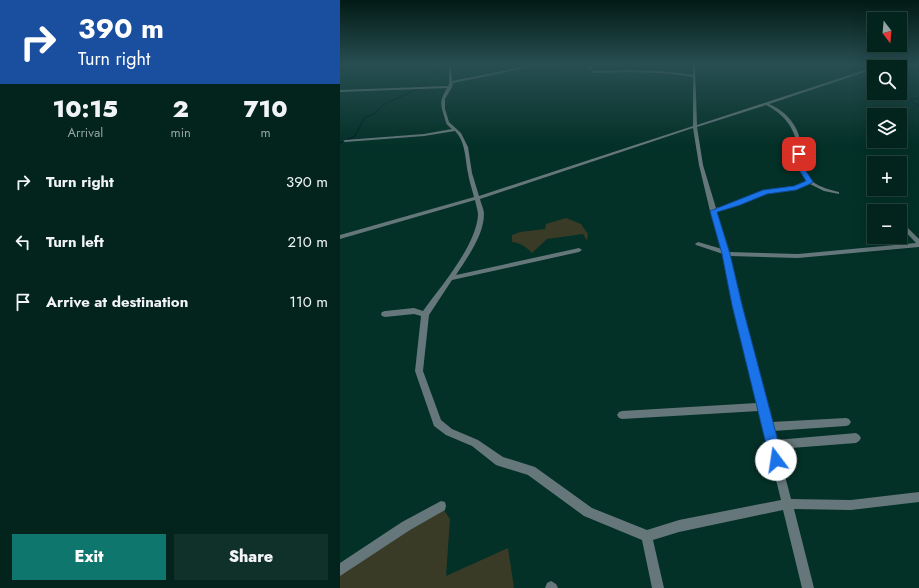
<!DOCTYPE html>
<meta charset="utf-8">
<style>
body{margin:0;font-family:Jost,sans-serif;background:#10302a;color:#f1f3f6;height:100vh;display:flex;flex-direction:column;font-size:15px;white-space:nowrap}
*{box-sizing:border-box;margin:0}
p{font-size:13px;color:#96a4a4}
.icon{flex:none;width:22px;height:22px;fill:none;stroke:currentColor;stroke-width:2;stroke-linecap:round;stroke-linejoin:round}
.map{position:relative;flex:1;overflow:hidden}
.details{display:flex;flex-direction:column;background:#02241d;width:340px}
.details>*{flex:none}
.hud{background:#1a4fa0;color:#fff;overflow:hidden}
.needle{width:26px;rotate:164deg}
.fabs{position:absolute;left:527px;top:12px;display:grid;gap:8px}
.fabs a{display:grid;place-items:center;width:40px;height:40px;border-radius:0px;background:#02241d;box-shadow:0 4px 16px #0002,0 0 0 1px #23413b;font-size:20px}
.pin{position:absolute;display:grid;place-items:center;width:34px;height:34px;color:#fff;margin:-17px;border-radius:8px;box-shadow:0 2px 6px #0006}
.me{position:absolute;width:44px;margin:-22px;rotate:346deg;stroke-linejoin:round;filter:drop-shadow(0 0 3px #0008)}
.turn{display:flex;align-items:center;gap:14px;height:84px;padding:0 12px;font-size:18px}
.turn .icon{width:52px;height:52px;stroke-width:2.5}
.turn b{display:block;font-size:28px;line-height:34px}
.eta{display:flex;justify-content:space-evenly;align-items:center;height:68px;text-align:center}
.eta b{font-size:24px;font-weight:800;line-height:28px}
.button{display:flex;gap:8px;margin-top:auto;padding:8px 12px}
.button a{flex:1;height:46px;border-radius:0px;background:#0f766e;color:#fff;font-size:16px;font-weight:800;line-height:46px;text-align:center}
.button a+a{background:#10302a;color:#f1f3f6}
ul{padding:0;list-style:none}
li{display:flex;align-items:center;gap:12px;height:60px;padding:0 12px}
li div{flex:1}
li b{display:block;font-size:15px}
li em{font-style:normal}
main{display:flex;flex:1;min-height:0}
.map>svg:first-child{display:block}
</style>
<main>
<section class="details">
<div class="hud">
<div class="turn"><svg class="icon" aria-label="right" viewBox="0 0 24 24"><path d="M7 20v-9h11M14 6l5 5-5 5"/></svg><div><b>390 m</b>Turn right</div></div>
</div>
<div class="eta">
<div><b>10:15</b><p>Arrival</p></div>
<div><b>2</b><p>min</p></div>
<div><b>710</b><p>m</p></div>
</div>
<ul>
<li><svg class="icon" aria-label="right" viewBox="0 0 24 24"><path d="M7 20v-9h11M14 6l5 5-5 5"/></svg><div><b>Turn right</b></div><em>390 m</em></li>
<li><svg class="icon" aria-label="left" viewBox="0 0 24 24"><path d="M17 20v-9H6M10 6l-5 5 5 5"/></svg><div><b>Turn left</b></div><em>210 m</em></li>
<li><svg class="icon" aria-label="arrive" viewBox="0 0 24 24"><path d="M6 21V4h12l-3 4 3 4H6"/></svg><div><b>Arrive at destination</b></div><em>110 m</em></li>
</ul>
<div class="button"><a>Exit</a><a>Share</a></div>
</section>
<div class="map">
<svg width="579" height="588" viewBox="0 0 579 588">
<rect width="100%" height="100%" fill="#033027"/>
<path fill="#393b26" d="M226 218 241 224 248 234 247 241 243 234 207 239 192 253C187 247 180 243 172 242V235L180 232 205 229 206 224Z
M101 506 110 519 106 576 168 548 174 588H0V570Z"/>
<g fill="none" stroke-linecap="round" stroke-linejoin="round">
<path stroke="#001728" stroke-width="1" d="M579 98 570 100 579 106
M0 143 15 136 25 117 34 114 43 105 77 89 82 82 98 71"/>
<path fill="#65777a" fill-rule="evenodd" d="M109 64H111L112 81 197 64H219L197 66 113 83 112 87 105 99V109L109 122 121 133 128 147 132 173 139 196 353 126V77C320 71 286 72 253 73L247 64H249L254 71C287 70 320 69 353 75V64H355L357 125 534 67V69L429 104C446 111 459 126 461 145 463 159 459 161 468 174 470 177 471 180 473 182 480 187 490 190 499 192V194L484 191 470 184 456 190 426 193 400 205 377 212 389 252 458 254 576 243 562 228 565 226 567 227 579 239V247L458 258 390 256 401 305 431 422 506 418 509 419 511 422 509 425 506 426 433 431 436 440 516 433 519 435 521 438 519 441 516 443 438 449 451 499 511 500 579 492V502L511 510 454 509 474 588H462L443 510 339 532 313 540 324 588H312L302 540 244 516 188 475 156 465 132 446 106 435 94 426 75 371 81 316 74 314 45 317 42 316 41 314 42 312 45 311 74 308 83 311C101 286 136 246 138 215 138 211 136 205 135 200L0 239V235L134 197C132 189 129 181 128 173 125 159 126 142 115 131L84 136 5 142 3 141 5 140 84 134 112 129C105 123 107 125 104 116 100 103 100 100 107 88L0 92V90L108 86 109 84ZM426 105C442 113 455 127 457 146 458 152 455 159 457 165 459 171 464 176 467 181L455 187 423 191 396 203 376 208 363 165 357 127ZM353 128 359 165 370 211 382 249 358 242 355 244 356 245 383 254 393 305 417 403 282 411 279 412 277 415 279 418 282 419 419 411 441 500 339 520 307 530 252 508 195 467 163 457 138 440 112 429 101 420 83 371 89 315 112 280 239 252 242 250 239 248 116 275C127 258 144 235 144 214 144 209 141 204 140 199Z
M101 501 105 502 106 506 105 510 70 530 0 576V563L62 522Z
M211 581 216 584 218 588H205L207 583Z"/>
</g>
<linearGradient id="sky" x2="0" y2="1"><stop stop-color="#021a15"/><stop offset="0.44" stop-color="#284e52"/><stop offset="1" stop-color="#284e52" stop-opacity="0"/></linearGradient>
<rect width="579" height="146" fill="url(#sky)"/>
<path fill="#1a73e8" stroke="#114b97" d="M457 153 462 154 464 168 473 182 472 183 456 190 427 194 400 205 377 212 390 254 402 305 443 460 441 464 436 466 432 464 430 460 392 305 382 254 370 211 423 190 454 186 466 181 458 168Z"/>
</svg>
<div class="fabs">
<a><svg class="needle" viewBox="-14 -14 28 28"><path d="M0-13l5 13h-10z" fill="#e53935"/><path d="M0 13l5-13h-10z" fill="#96a4a4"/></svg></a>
<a><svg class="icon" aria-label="search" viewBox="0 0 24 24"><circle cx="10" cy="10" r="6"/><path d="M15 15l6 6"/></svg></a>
<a><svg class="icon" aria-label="layers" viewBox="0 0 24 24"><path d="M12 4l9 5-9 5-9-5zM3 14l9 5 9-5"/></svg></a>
<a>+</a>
<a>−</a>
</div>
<div class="pin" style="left:459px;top:154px;background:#d93025"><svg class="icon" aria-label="arrive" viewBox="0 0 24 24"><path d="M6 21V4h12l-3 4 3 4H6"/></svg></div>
<svg class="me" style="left:436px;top:460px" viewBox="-20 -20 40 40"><circle r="19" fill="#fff"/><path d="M0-13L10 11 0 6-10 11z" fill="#1a73e8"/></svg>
</div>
</main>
